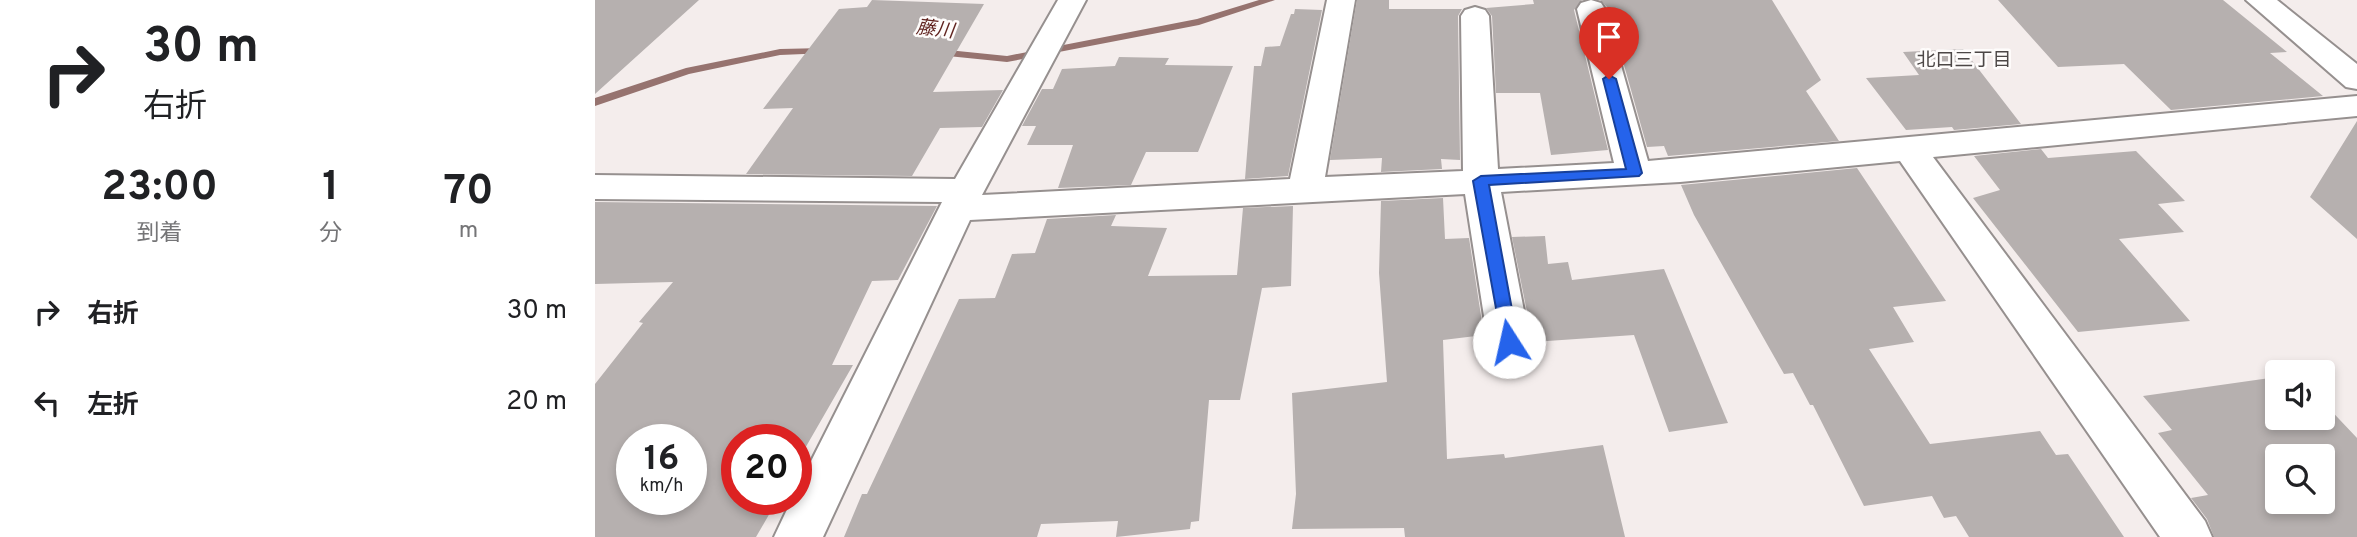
<!DOCTYPE html>
<html lang="ja">
<meta charset="utf-8">
<style>
body{margin:0;font-family:Overpass,"Noto Sans JP",sans-serif;background:#f2f2f2;color:#202124;height:100vh;display:flex;flex-direction:column;font-size:26px;white-space:nowrap}
*{box-sizing:border-box;margin:0}
p{font-size:23px;color:#757577}
.icon{flex:none;width:38px;height:38px;fill:none;stroke:currentColor;stroke-width:2;stroke-linecap:round;stroke-linejoin:round}
.map{position:relative;flex:1;overflow:hidden}
.panel{display:flex;flex-direction:column;background:#fff;width:595px}
.panel>*{flex:none}
.guide{background:#fff;color:#202124;overflow:hidden}
.tools{position:absolute;left:1670px;top:360px;display:grid;gap:14px}
.tools a{display:grid;place-items:center;width:70px;height:70px;border-radius:7px;background:#fff;box-shadow:0 4px 10px #0003;font-size:35px}
.speed{position:absolute;left:21px;top:424px;display:flex;gap:14px;font-size:35px;font-weight:700;text-align:center}
.speed>*{display:grid;place-content:center;width:91px;height:91px;border-radius:50%;background:#fff;box-shadow:0 4px 10px #0003;line-height:1}
.speed small{font-size:18px;font-weight:400}
.speed .limit{border:10px solid #d22;background:#fff;color:#111}
.pin{position:absolute;display:grid;place-items:center;width:60px;height:60px;color:#fff;margin:-72px -30px;border-radius:50% 50% 50% 0;rotate:-45deg;box-shadow:0 0 7px #0007}
.pin .icon{rotate:45deg}
.me{position:absolute;width:77px;margin:-38px;rotate:350deg;stroke-linejoin:round;filter:drop-shadow(0 0 5px #0008)}
.turn{display:flex;align-items:center;gap:24px;height:147px;padding:0 28px;font-size:32px}
.turn .icon{width:91px;height:91px;stroke-width:2.5}
.turn b{display:block;font-size:49px;line-height:60px}
.eta{display:flex;justify-content:space-evenly;align-items:center;height:119px;text-align:center}
.eta b{font-size:42px;font-weight:700;line-height:49px}
ul{padding:0;list-style:none}
li{display:flex;align-items:center;gap:21px;height:91px;padding:0 28px}
li div{flex:1}
li b{display:block;font-size:26px}
li em{font-style:normal}
main{display:flex;flex:1;min-height:0}
.map>svg:first-child{display:block}
</style>
<main>
<section class="panel">
<div class="guide">
<div class="turn"><svg class="icon" aria-label="right" viewBox="0 0 24 24"><path d="M7 20v-9h11M14 6l5 5-5 5"/></svg><div><b>30 m</b>右折</div></div>
</div>
<div class="eta">
<div><b>23:00</b><p>到着</p></div>
<div><b>1</b><p>分</p></div>
<div><b>70</b><p>m</p></div>
</div>
<ul>
<li><svg class="icon" aria-label="right" viewBox="0 0 24 24"><path d="M7 20v-9h11M14 6l5 5-5 5"/></svg><div><b>右折</b></div><em>30 m</em></li>
<li><svg class="icon" aria-label="left" viewBox="0 0 24 24"><path d="M17 20v-9H6M10 6l-5 5 5 5"/></svg><div><b>左折</b></div><em>20 m</em></li>
</ul>
</section>
<div class="map">
<svg width="1762" height="537" viewBox="0 0 1762 537">
<rect width="100%" height="100%" fill="#f4edec"/>
<g fill="none" stroke-linecap="round" stroke-linejoin="round">
<path fill="#96736f" fill-rule="evenodd" d="M664 0H680L604 25 412 62 343 55 338 52 343 49 412 56 602 19Z
M229 48 233 49V53L185 55 94 74 0 106V98L91 68 185 49Z"/>
</g>
<path fill="#b6b0af" fill-rule="evenodd" d="M0 0H104L0 94Z
M277 0 389 4 338 92 408 90 387 127 345 128 317 176 151 174 198 108 168 109 244 9 272 7Z
M762 0H794V9H867L863 16 865 160 846 159 847 169 786 172 787 158 735 160Z
M938 0H987L979 10 1013 150 956 155 945 93H901L897 16 891 8 939 4Z
M1005 0H1177L1226 80 1211 91 1244 141 1073 156 1069 146 1052 147 1013 8Z
M1403 0H1628L1692 52 1675 53 1728 96 1576 110 1529 64 1463 67Z
M700 9 727 10 693 176 650 179 659 66H666L670 47 685 46 696 14H699Z
M1368 49 1426 124 1359 130 1357 127 1311 130 1271 78 1324 75 1308 52Z
M524 57 574 58 570 65 638 66 603 152H551L536 185 463 188 478 145H432L441 126H427L447 89H458L467 69 520 66Z
M1762 121V239L1715 197Z
M1446 149 1453 158 1541 151 1590 201 1563 204 1589 232 1524 239 1595 321 1483 332 1378 198 1405 190 1379 156Z
M1262 168 1351 301 1298 307 1319 342 1274 349 1335 444 1445 431 1461 455 1473 454 1529 537H1374L1361 516 1349 518 1337 496 1269 506 1218 405H1215L1198 373 1189 374 1099 215 1086 185Z
M848 198 850 239 874 238 889 335 848 340 852 459 909 454 910 458 1008 445 1030 537H810L809 528 697 529 701 494 697 393 792 382 784 273 786 201Z
M0 202 342 206 303 280 277 281 237 365H258L201 464V439H142V499H183L161 537H0V384L48 323 44 322 78 282 0 284ZM37 439H96V499H37Z
M698 206 696 286 667 288 645 400H614L604 521 596 522 595 529 521 537 523 521 446 524 442 537H249L267 494H272L364 299 400 298 417 254 440 253 452 219 521 215 516 226 572 228 553 276 642 275 648 208Z
M950 236 953 264 973 262 977 280 1069 269 1133 423 1074 432 1039 335 938 342 917 237Z
M1682 377V418H1727V401L1762 438V537H1619L1612 519 1596 498 1613 495 1563 433 1577 430 1548 396ZM1682 457H1727V502H1682Z"/>
<g fill="none" stroke-linecap="round" stroke-linejoin="round">
<defs>
<path id="minor" d="M463 0H491L387 195 695 179 732 0H760L730 177 868 171 866 16 870 10 880 7 890 10 894 16 903 169 1019 163 982 9 986 3 996 0 1006 3 1010 9 1053 161 1762 96V116L1338 157 1610 521 1617 537H1565L1305 161 1085 182 906 192 935 342 929 353 914 358 899 353 893 342 870 194 375 220 228 537H179L197 499H201V491L347 202 0 199V175L360 179Z
M1651 0H1682L1762 64V89L1751 87Z"/>
</defs>
<use href="#minor" stroke="#96908f" stroke-width="4"/>
<use href="#minor" fill="#fff" fill-rule="evenodd"/>
</g>
<path fill="#2563eb" stroke="#184099" stroke-width="2" d="M1014 75 1021 79 1047 173 1044 176 894 185 923 342 920 347H908L878 181 886 176 1031 169 1008 79Z"/>
<g text-anchor="middle" dominant-baseline="central" stroke-width="5" stroke-linejoin="round" paint-order="stroke">
<g font-size="19" font-style="italic" fill="#612420" stroke="#fefcfb">
<text transform="translate(340 30) rotate(7)">藤川</text>
</g>
<g font-size="19" fill="#4c4746" stroke="#fefcfb">
<text x="1369" y="61">北口三丁目</text>
</g>
</g>
</svg>
<div class="tools">
<a><svg class="icon" aria-label="sound" viewBox="0 0 24 24"><path d="M4 9h4l5-4v14l-5-4H4zM17 9q2 3 0 6"/></svg></a>
<a><svg class="icon" aria-label="search" viewBox="0 0 24 24"><circle cx="10" cy="10" r="6"/><path d="M15 15l6 6"/></svg></a>
</div>
<div class="speed"><div>16<small>km/h</small></div><div class="limit">20</div></div>
<div class="pin" style="left:1014px;top:79px;background:#d93025"><svg class="icon" aria-label="arrive" viewBox="0 0 24 24"><path d="M6 21V4h12l-3 4 3 4H6"/></svg></div>
<svg class="me" style="left:914px;top:342px" viewBox="-20 -20 40 40"><circle r="19" fill="#fff"/><path d="M0-13L10 11 0 6-10 11z" fill="#2563eb"/></svg>
</div>
</main>
